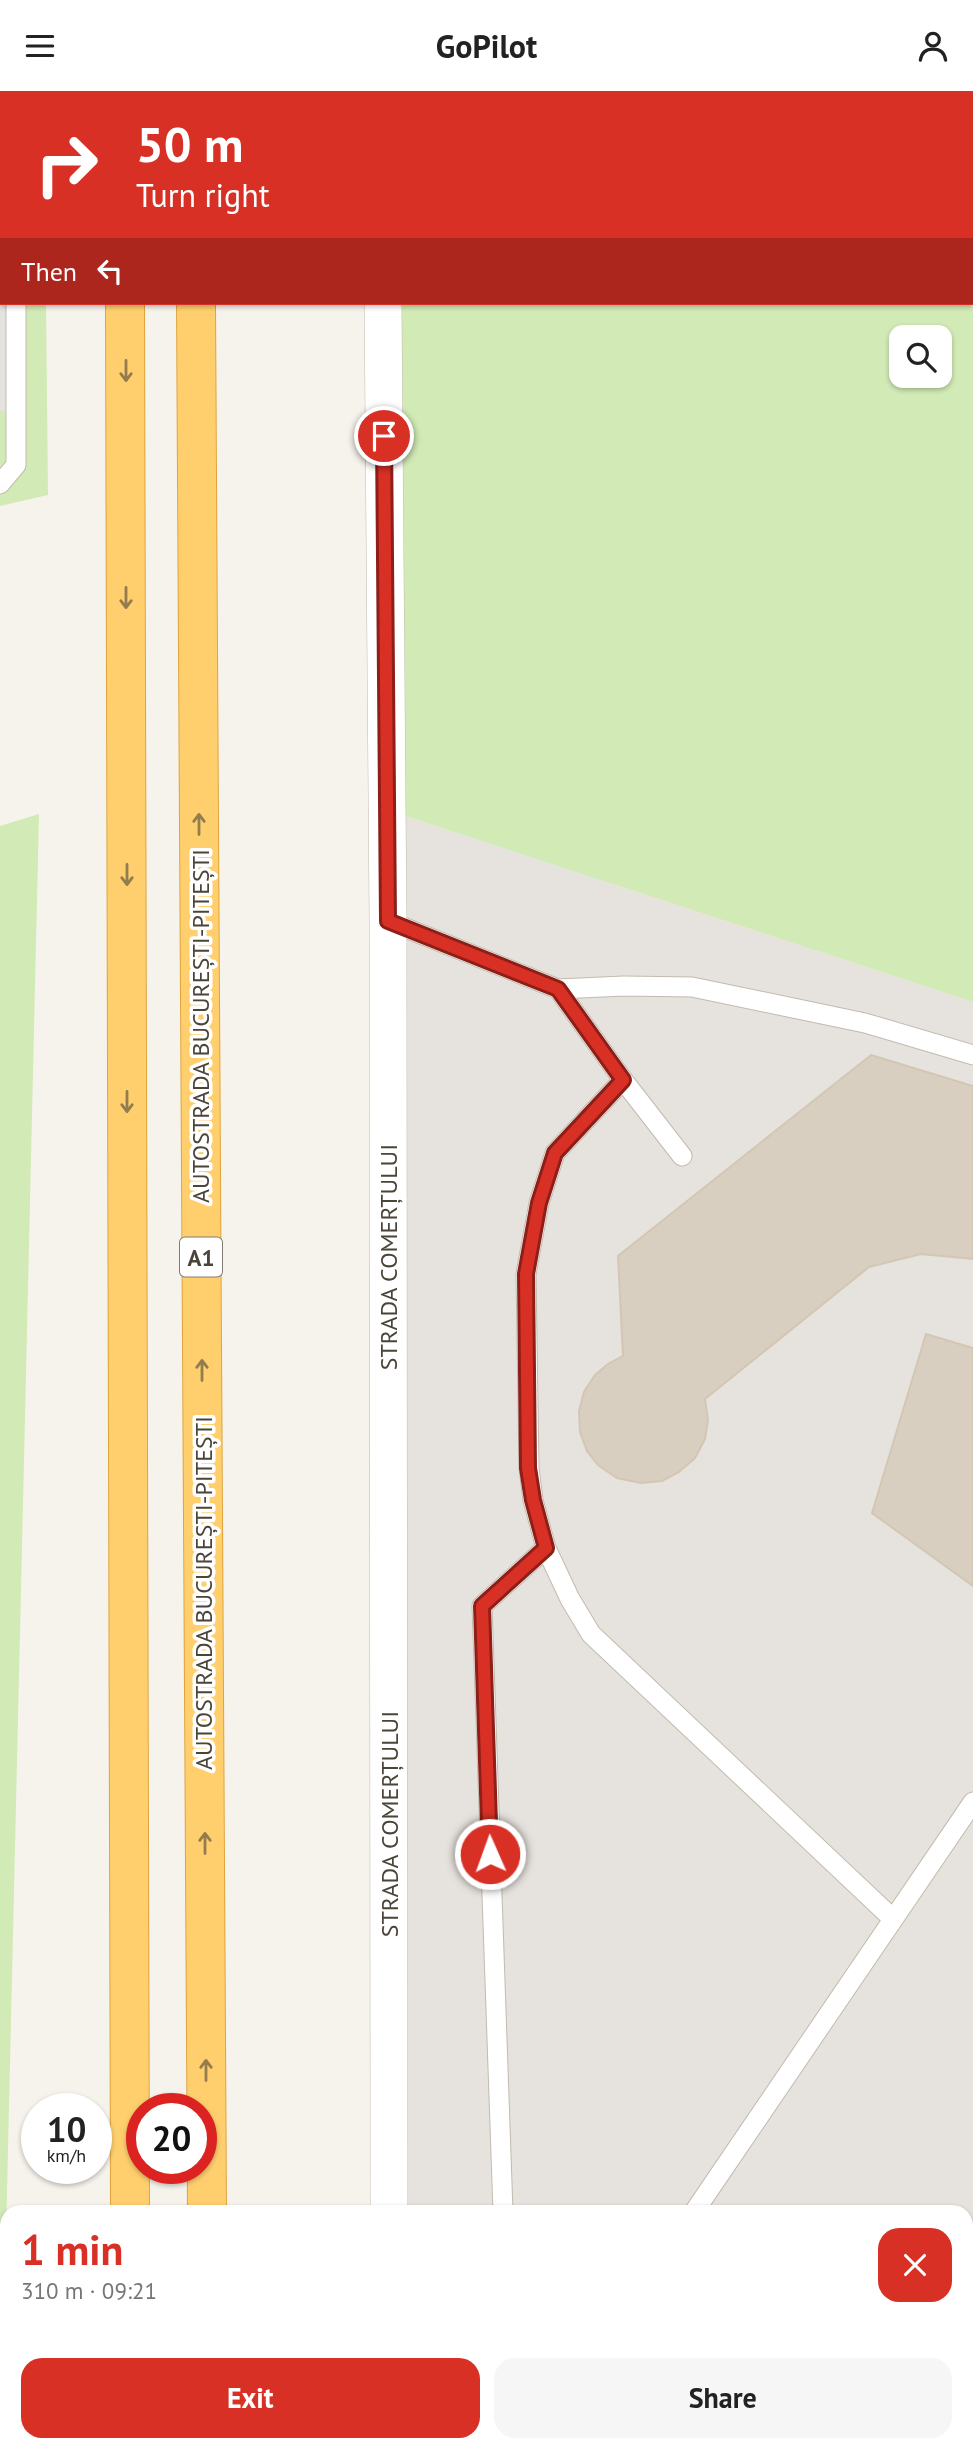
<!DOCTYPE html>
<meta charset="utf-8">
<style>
body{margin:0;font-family:"PT Sans",sans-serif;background:#f6f6f6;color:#222;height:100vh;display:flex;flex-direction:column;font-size:26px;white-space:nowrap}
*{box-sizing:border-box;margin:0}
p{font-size:23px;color:#767676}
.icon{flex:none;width:38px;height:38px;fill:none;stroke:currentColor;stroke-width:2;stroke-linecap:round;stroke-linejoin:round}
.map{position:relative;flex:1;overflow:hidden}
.side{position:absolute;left:0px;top:2114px;width:973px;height:247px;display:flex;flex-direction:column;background:#fff;border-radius:21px 21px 0 0;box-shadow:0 2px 5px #0004}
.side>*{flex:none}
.banner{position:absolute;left:0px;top:0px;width:973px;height:214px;box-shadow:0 2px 5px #0004;background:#d93025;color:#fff;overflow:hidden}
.tools{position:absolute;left:889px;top:234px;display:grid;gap:14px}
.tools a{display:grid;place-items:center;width:63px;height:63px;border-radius:14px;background:#fff;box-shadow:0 2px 5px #0004;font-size:35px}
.speed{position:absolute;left:21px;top:2002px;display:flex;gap:14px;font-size:35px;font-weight:700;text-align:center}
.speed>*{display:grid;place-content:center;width:91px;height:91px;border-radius:50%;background:#fff;box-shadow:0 2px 5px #0004;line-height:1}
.speed small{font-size:18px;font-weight:400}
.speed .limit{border:10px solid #d22;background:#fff;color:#111}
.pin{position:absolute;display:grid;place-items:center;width:60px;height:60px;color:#fff;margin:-30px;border:4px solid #fff;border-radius:50%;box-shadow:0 2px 7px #0007}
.me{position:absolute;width:77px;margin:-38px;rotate:358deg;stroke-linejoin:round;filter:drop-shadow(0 0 5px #0008)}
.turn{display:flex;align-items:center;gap:24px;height:147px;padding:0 21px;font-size:32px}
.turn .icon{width:91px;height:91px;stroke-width:2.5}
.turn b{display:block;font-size:49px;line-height:60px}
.then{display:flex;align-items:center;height:66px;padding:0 21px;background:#0003;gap:14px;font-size:26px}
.round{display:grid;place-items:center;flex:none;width:74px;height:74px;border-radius:21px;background:#f6f6f6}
.overview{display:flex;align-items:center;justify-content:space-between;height:119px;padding:0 21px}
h1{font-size:42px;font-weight:700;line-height:52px;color:#d93025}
.button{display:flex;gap:14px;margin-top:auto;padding:14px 21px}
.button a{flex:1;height:80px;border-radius:21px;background:#d93025;color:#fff;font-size:28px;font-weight:700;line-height:80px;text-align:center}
.button a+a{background:#f6f6f6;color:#222}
header{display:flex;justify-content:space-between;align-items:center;height:91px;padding:0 21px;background:#fff;font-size:32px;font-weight:700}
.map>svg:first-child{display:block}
</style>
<header><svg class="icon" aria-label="menu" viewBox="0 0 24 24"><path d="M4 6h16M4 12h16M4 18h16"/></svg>GoPilot<svg class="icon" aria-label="person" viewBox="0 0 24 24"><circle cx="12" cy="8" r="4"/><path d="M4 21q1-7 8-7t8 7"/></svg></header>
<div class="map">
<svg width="973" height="2360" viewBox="0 0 973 2360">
<rect width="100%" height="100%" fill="#f6f3ec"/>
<path fill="#e6e2dd" d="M387 719 973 911V2360H389V2354H966V2121H389Z"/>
<path fill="#d2eab5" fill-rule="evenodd" d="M0 0H44V2H2V212H46L48 404 0 415Z
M382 0H973V911L387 719 383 212H971V2H382ZM901 247H940V285H901Z
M39 723 1 2360H0V735Z
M966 2308 973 2312V2360H782L786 2354H966Z"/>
<path fill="#e5e3e0" d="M0 10H2V212H8L9 319 0 320Z"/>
<path fill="#d8cfc1" stroke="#d3c7b4" stroke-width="2" d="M871 964 973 995V1168L921 1163 869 1176 705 1308 708 1329 705 1348 695 1367 679 1381 662 1390 641 1392 617 1387 598 1374 587 1360 580 1341 579 1320 584 1301 595 1284 608 1273 623 1265 618 1165Z
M926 1243 973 1257V1495L872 1422Z"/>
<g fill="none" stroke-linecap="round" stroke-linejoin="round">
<defs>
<path id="service" d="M0 393 16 374V212
M388 830 558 898 624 895 692 896 865 932 973 964
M558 898 623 989 682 1065
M623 989 555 1062 539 1112 526 1183 529 1377 533 1409 546 1457 570 1508 591 1543 893 1828
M503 2121 482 1515 546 1457
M694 2121 973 1711
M966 2226 973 2228
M966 2308 973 2312
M531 2360 535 2354
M782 2360 786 2354"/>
<path id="minor" d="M382 0V2
M383 212 388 830 389 2121
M389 2354V2360"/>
<path id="motorway" d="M125 0V2
M194 0V2
M125 212 130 2121
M196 212 207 2121
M131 2354V2360
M208 2354V2360"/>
</defs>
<use href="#service" stroke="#c2bbae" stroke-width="21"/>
<use href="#minor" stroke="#c2bbae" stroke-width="38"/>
<use href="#motorway" stroke="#e0a43c" stroke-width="40"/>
<use href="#service" stroke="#fff" stroke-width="19"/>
<use href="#minor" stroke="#fff" stroke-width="37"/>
<use href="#motorway" stroke="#ffcf6e" stroke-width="38"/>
</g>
<defs><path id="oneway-shaft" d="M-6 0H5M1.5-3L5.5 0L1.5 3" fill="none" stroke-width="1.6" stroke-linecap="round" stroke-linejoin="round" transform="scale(1.75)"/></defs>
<g stroke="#937c4e">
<use href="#oneway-shaft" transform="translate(126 280) rotate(90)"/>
<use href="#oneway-shaft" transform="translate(126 507) rotate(90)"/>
<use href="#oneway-shaft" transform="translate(199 733) rotate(-90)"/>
<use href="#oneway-shaft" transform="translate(127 784) rotate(90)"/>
<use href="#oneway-shaft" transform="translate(127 1011) rotate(90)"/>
<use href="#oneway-shaft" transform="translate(202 1279) rotate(-90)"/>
<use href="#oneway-shaft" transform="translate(205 1752) rotate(-90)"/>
<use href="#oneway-shaft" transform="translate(206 1979) rotate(-90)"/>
</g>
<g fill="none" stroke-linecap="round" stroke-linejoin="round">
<defs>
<path id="route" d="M384 345 388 830 558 898 623 989 555 1062 539 1112 526 1183 528 1377 533 1409 546 1457 482 1515 490 1763"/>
</defs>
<use href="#route" stroke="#8d1f18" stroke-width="18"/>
<use href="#route" stroke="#d93025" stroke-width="12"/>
</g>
<g text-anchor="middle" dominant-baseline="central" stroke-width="7" stroke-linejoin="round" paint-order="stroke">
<rect fill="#fff" stroke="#817c74" stroke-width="2" x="180" y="1146.5" width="42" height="39" rx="5"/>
<g font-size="23" font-weight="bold" fill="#4b4439">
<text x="201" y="1166">A1</text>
</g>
<g font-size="24" fill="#4b4439" stroke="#fff">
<text transform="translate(200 935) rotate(-90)">AUTOSTRADA BUCUREȘTI-PITEȘTI</text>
<text transform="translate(388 1166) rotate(-90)">STRADA COMERȚULUI</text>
<text transform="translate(203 1502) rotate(-90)">AUTOSTRADA BUCUREȘTI-PITEȘTI</text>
<text transform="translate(389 1733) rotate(-90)">STRADA COMERȚULUI</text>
</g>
</g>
</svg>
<div class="tools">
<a><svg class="icon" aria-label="search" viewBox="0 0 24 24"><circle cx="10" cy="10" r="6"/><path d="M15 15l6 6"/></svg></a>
</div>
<div class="speed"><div>10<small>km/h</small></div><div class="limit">20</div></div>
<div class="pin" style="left:384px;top:345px;background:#d93025"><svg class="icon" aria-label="arrive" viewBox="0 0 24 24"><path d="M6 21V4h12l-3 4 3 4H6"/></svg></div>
<svg class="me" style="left:490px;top:1763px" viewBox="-20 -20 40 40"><circle r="17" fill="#d93025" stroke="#fff" stroke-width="3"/><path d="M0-11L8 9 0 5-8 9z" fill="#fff"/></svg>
<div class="banner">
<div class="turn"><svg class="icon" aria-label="right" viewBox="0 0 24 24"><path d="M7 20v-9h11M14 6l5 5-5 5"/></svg><div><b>50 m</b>Turn right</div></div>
<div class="then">Then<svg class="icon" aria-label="left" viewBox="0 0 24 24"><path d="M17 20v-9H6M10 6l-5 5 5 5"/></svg></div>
</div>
<section class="side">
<div class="overview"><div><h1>1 min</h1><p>310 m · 09:21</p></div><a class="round" style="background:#d93025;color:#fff"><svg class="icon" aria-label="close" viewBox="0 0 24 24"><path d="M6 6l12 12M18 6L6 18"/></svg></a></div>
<div class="button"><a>Exit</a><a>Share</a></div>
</section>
</div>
